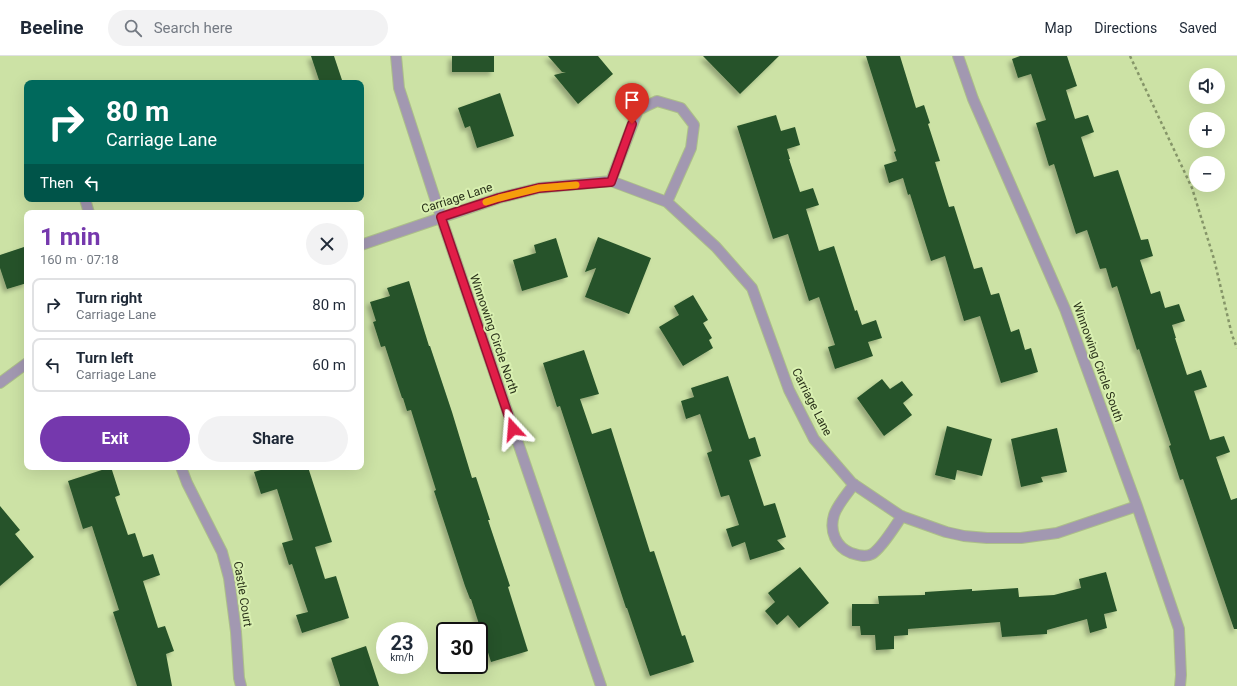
<!DOCTYPE html>
<meta charset="utf-8">
<style>
body{margin:0;font-family:Roboto,sans-serif;background:#f2f2f3;color:#1f2937;height:100vh;display:flex;flex-direction:column;font-size:15px;white-space:nowrap}
*{box-sizing:border-box;margin:0}
p{font-size:13px;color:#747a83}
.icon{flex:none;width:22px;height:22px;fill:none;stroke:currentColor;stroke-width:2;stroke-linecap:round;stroke-linejoin:round}
.map{position:relative;flex:1;overflow:hidden}
.side{position:absolute;left:24px;top:154px;width:340px;height:260px;display:flex;flex-direction:column;background:#fff;border-radius:8px;box-shadow:0 4px 16px #0002}
.side>*{flex:none}
.banner{position:absolute;left:24px;top:24px;width:340px;height:122px;border-radius:8px;box-shadow:0 4px 16px #0002;background:#00695c;color:#fff;overflow:hidden}
.tools{position:absolute;left:1189px;top:12px;display:grid;gap:8px}
.tools a{display:grid;place-items:center;width:36px;height:36px;border-radius:50%;background:#fff;box-shadow:0 4px 16px #0002;font-size:20px}
.speed{position:absolute;left:376px;top:566px;display:flex;gap:8px;font-size:20px;font-weight:700;text-align:center}
.speed>*{display:grid;place-content:center;width:52px;height:52px;border-radius:50%;background:#fff;box-shadow:0 4px 16px #0002;line-height:1}
.speed small{font-size:10px;font-weight:400}
.speed .limit{border:2px solid #111;border-radius:6px;background:#fff;color:#111}
.pin{position:absolute;display:grid;place-items:center;width:34px;height:34px;color:#fff;margin:-41px -17px;border-radius:50% 50% 50% 0;rotate:-45deg;box-shadow:0 0 4px #0007}
.pin .icon{rotate:45deg}
.me{position:absolute;width:44px;margin:-22px;rotate:341deg;stroke-linejoin:round;filter:drop-shadow(0 0 3px #0008)}
.turn{display:flex;align-items:center;gap:14px;height:84px;padding:0 16px;font-size:18px}
.turn .icon{width:52px;height:52px;stroke-width:2.5}
.turn b{display:block;font-size:28px;line-height:34px}
.then{display:flex;align-items:center;height:38px;padding:0 16px;background:#0003;gap:8px;font-size:15px}
.round{display:grid;place-items:center;flex:none;width:42px;height:42px;border-radius:21px;background:#f2f2f3}
.headline{display:flex;align-items:center;justify-content:space-between;height:68px;padding:0 16px}
h1{font-size:24px;font-weight:700;line-height:30px;color:#7538ad}
.action{display:flex;gap:8px;margin-top:auto;padding:8px 16px}
.action a{flex:1;height:46px;border-radius:24px;background:#7538ad;color:#fff;font-size:16px;font-weight:700;line-height:46px;text-align:center}
.action a+a{background:#f2f2f3;color:#1f2937}
ul{padding:0;list-style:none}
li{display:flex;align-items:center;gap:12px;height:54px;margin:0 8px 6px;padding:0 8px;border:2px solid #e0e1e3;border-radius:8px}
li div{flex:1}
li b{display:block;font-size:15px}
li em{font-style:normal}
header{display:flex;align-items:center;gap:24px;box-sizing:border-box;height:56px;padding:0 20px;background:#fff;border-bottom:1px solid #e0e1e3}
header strong{font-size:19px}
nav{display:flex;gap:22px;margin-inline-start:auto;font-size:14px}
.search{width:280px;height:36px;background:#f2f2f3;display:flex;align-items:center;gap:10px;box-sizing:border-box;padding:0 14px;border-radius:22px;color:#747a83;font-size:15px}
.map>svg:first-child{display:block}
</style>
<header>
<strong>Beeline</strong>
<div class="search"><svg class="icon" aria-label="search" viewBox="0 0 24 24"><circle cx="10" cy="10" r="6"/><path d="M15 15l6 6"/></svg>Search here</div>
<nav><a>Map</a><a>Directions</a><a>Saved</a></nav>
</header>
<div class="map">
<svg width="1237" height="630" viewBox="0 0 1237 630">
<defs>
<filter id="shadow"><feDropShadow dx="-3.5" dy="3.5" stdDeviation="2" flood-color="#0004"/></filter>
</defs>
<rect width="100%" height="100%" fill="#cce2a5"/>
<path fill="#275329" filter="url(#shadow)" d="M311 0H334L343 27H320Z
M452 0H494V16H452Z
M548 0H598L613 18 578 48 554 19 566 16H562Z
M703 0H779L740 38Z
M866 0H900L916 52 924 49 930 67 928 68 940 105 935 106 949 151 954 150 974 213 982 211 991 239 999 237 1011 276 1019 273 1025 294 1031 292 1038 316 1001 327 980 260 964 265 945 200 931 205 910 138 908 139 903 122 889 127 884 109 897 105 894 96 896 95Z
M1020 0H1067L1077 30 1066 34 1075 63 1088 59 1094 76 1081 81 1094 121 1118 114 1141 184 1148 183 1153 200 1140 204 1151 238 1160 235 1165 252 1179 248 1185 265 1172 269 1176 282H1175L1187 319 1201 314 1207 331 1194 335 1210 384 1224 380 1230 396 1216 401 1231 444 1237 442V573H1234L1183 423 1180 424 1169 390 1171 389 1139 293 1137 294 1117 230 1112 232 1106 212 1100 213 1087 174 1076 178 1054 108 1049 110 1036 67 1046 64 1031 18 1018 22 1012 3Z
M500 37 514 80 477 92 470 70 465 72 458 52Z
M776 59 781 75 795 71 800 89 787 93 790 103H789L800 136 813 132 819 149 806 153 819 195 834 190 855 255 857 254 862 269 876 264 882 282 868 286 873 300 835 313 828 291 835 289 819 241 809 245 788 178 773 183 737 70Z
M598 181 651 202 629 258 585 241 596 212 585 216Z
M556 182 568 221 522 235 513 204 536 197 534 189Z
M27 190V227L7 233 0 212V199Z
M409 225 429 290H430L452 356 472 422 476 421 490 464H488L510 530 508 531 528 595 491 606 471 543H470L465 530 434 435 436 434 411 354 407 355 403 342H402L385 290 381 291 373 266 376 265 370 246 390 240 387 232Z
M693 239 708 264 703 267 712 282 709 284 713 292 683 310 659 271 679 259 674 250Z
M584 294 599 338 580 343 592 378 611 372 650 496 654 495 682 580 685 579 694 606 650 620 627 552H626L612 509 560 350 557 351 543 307Z
M728 320 749 383 755 381 761 400 749 404 764 450 775 447 786 481 777 484 785 493 750 504 745 486 732 491 726 473 739 469 729 439 721 441 707 397 712 395 700 358 686 363 681 345 694 341 691 332Z
M882 323 890 333 902 325 913 339 903 347 912 359 884 380 857 342Z
M947 370 992 383 982 420 957 414 955 424 935 419Z
M1057 372 1067 416 1041 421 1043 426 1021 431 1011 383Z
M111 411 120 439 115 441 128 479 135 477 143 501 153 498 160 519 143 525 158 572 165 570 174 595 166 598 172 630H137L113 556 119 554 92 470 83 473 68 425Z
M271 411H308L332 486 315 491 325 523 336 520 349 562 302 577 296 559 308 556 292 508 289 509 282 487 293 484 277 433 261 438 254 416Z
M0 450 20 474 15 478 34 501 0 530Z
M800 511 829 547 799 572 788 559 777 569 765 555 775 546 768 537Z
M1106 516 1117 555 1104 558 1107 572 1090 577 1087 563 1047 574V578L1002 581 1000 566 908 573V579L894 580V593L876 594 875 579H861L860 570H852V548H879L878 540 925 539V536L972 533V535L1018 532 1019 541 1054 539 1081 532 1079 523Z
M366 590 379 630H340L331 602Z"/>
<g fill="none" stroke-linecap="round" stroke-linejoin="round">
<defs>
<path id="street" d="M396 0 399 32 441 161 601 630
M958 0 973 43 1065 253 1137 450 1179 573 1181 619 1180 630
M611 125 638 54 657 45 681 52 694 69 691 92 667 146
M85 143 89 157
M361 189 499 142 539 132 611 125 667 146 716 191 752 232 789 334 814 383 852 427 901 460 946 476 964 480 987 482H1021L1057 477 1137 450
M0 327 27 307
M181 411 187 427 222 496 229 522 236 576 239 622 241 630
M854 428C848 437 837 449 834 459 829 475 836 491 851 497 857 499 865 502 872 498 882 492 895 470 902 460"/>
</defs>
<use href="#street" stroke="#acbf89" stroke-width="12"/>
<path stroke="#859568" stroke-width="2.5" stroke-dasharray="3 3" stroke-linecap="butt" d="M1130 0 1192 132 1214 203 1232 279 1237 292"/>
<use href="#street" stroke="#a298b1" stroke-width="10"/>
</g>
<g fill="none" stroke-linecap="round" stroke-linejoin="round">
<defs>
<path id="route" d="M513 373 441 161 499 142 539 132 611 126 632 68"/>
</defs>
<use href="#route" stroke="#92132f" stroke-width="10"/>
<use href="#route" stroke="#e11d48" stroke-width="7"/>
<path stroke="#f59e0b" stroke-width="7" d="M486 146 499 142 539 132 576 129"/>
</g>
<g text-anchor="middle" dominant-baseline="central" stroke-width="4" stroke-linejoin="round" paint-order="stroke">
<g font-size="12" fill="#2a321a" stroke="#d9f0b1">
<text transform="translate(457 142) rotate(-18)">Carriage Lane</text>
<text transform="translate(494 278) rotate(71)">Winnowing Circle North</text>
<text transform="translate(1098 306) rotate(70)">Winnowing Circle South</text>
<text transform="translate(812 346) rotate(63)">Carriage Lane</text>
<text transform="translate(243 538) rotate(81)">Castle Court</text>
</g>
</g>
</svg>
<div class="tools">
<a><svg class="icon" aria-label="sound" viewBox="0 0 24 24"><path d="M4 9h4l5-4v14l-5-4H4zM17 9q2 3 0 6"/></svg></a>
<a>+</a>
<a>−</a>
</div>
<div class="speed"><div>23<small>km/h</small></div><div class="limit">30</div></div>
<div class="pin" style="left:632px;top:68px;background:#d93025"><svg class="icon" aria-label="arrive" viewBox="0 0 24 24"><path d="M6 21V4h12l-3 4 3 4H6"/></svg></div>
<svg class="me" style="left:513px;top:373px" viewBox="-20 -20 40 40"><path d="M0-17L14 15 0 8-14 15z" fill="#e11d48" stroke="#fff" stroke-width="4"/></svg>
<div class="banner">
<div class="turn"><svg class="icon" aria-label="right" viewBox="0 0 24 24"><path d="M7 20v-9h11M14 6l5 5-5 5"/></svg><div><b>80 m</b>Carriage Lane</div></div>
<div class="then">Then<svg class="icon" aria-label="left" viewBox="0 0 24 24"><path d="M17 20v-9H6M10 6l-5 5 5 5"/></svg></div>
</div>
<section class="side">
<div class="headline"><div><h1>1 min</h1><p>160 m · 07:18</p></div><a class="round"><svg class="icon" aria-label="close" viewBox="0 0 24 24"><path d="M6 6l12 12M18 6L6 18"/></svg></a></div>
<ul>
<li><svg class="icon" aria-label="right" viewBox="0 0 24 24"><path d="M7 20v-9h11M14 6l5 5-5 5"/></svg><div><b>Turn right</b><p>Carriage Lane</p></div><em>80 m</em></li>
<li><svg class="icon" aria-label="left" viewBox="0 0 24 24"><path d="M17 20v-9H6M10 6l-5 5 5 5"/></svg><div><b>Turn left</b><p>Carriage Lane</p></div><em>60 m</em></li>
</ul>
<div class="action"><a>Exit</a><a>Share</a></div>
</section>
</div>
